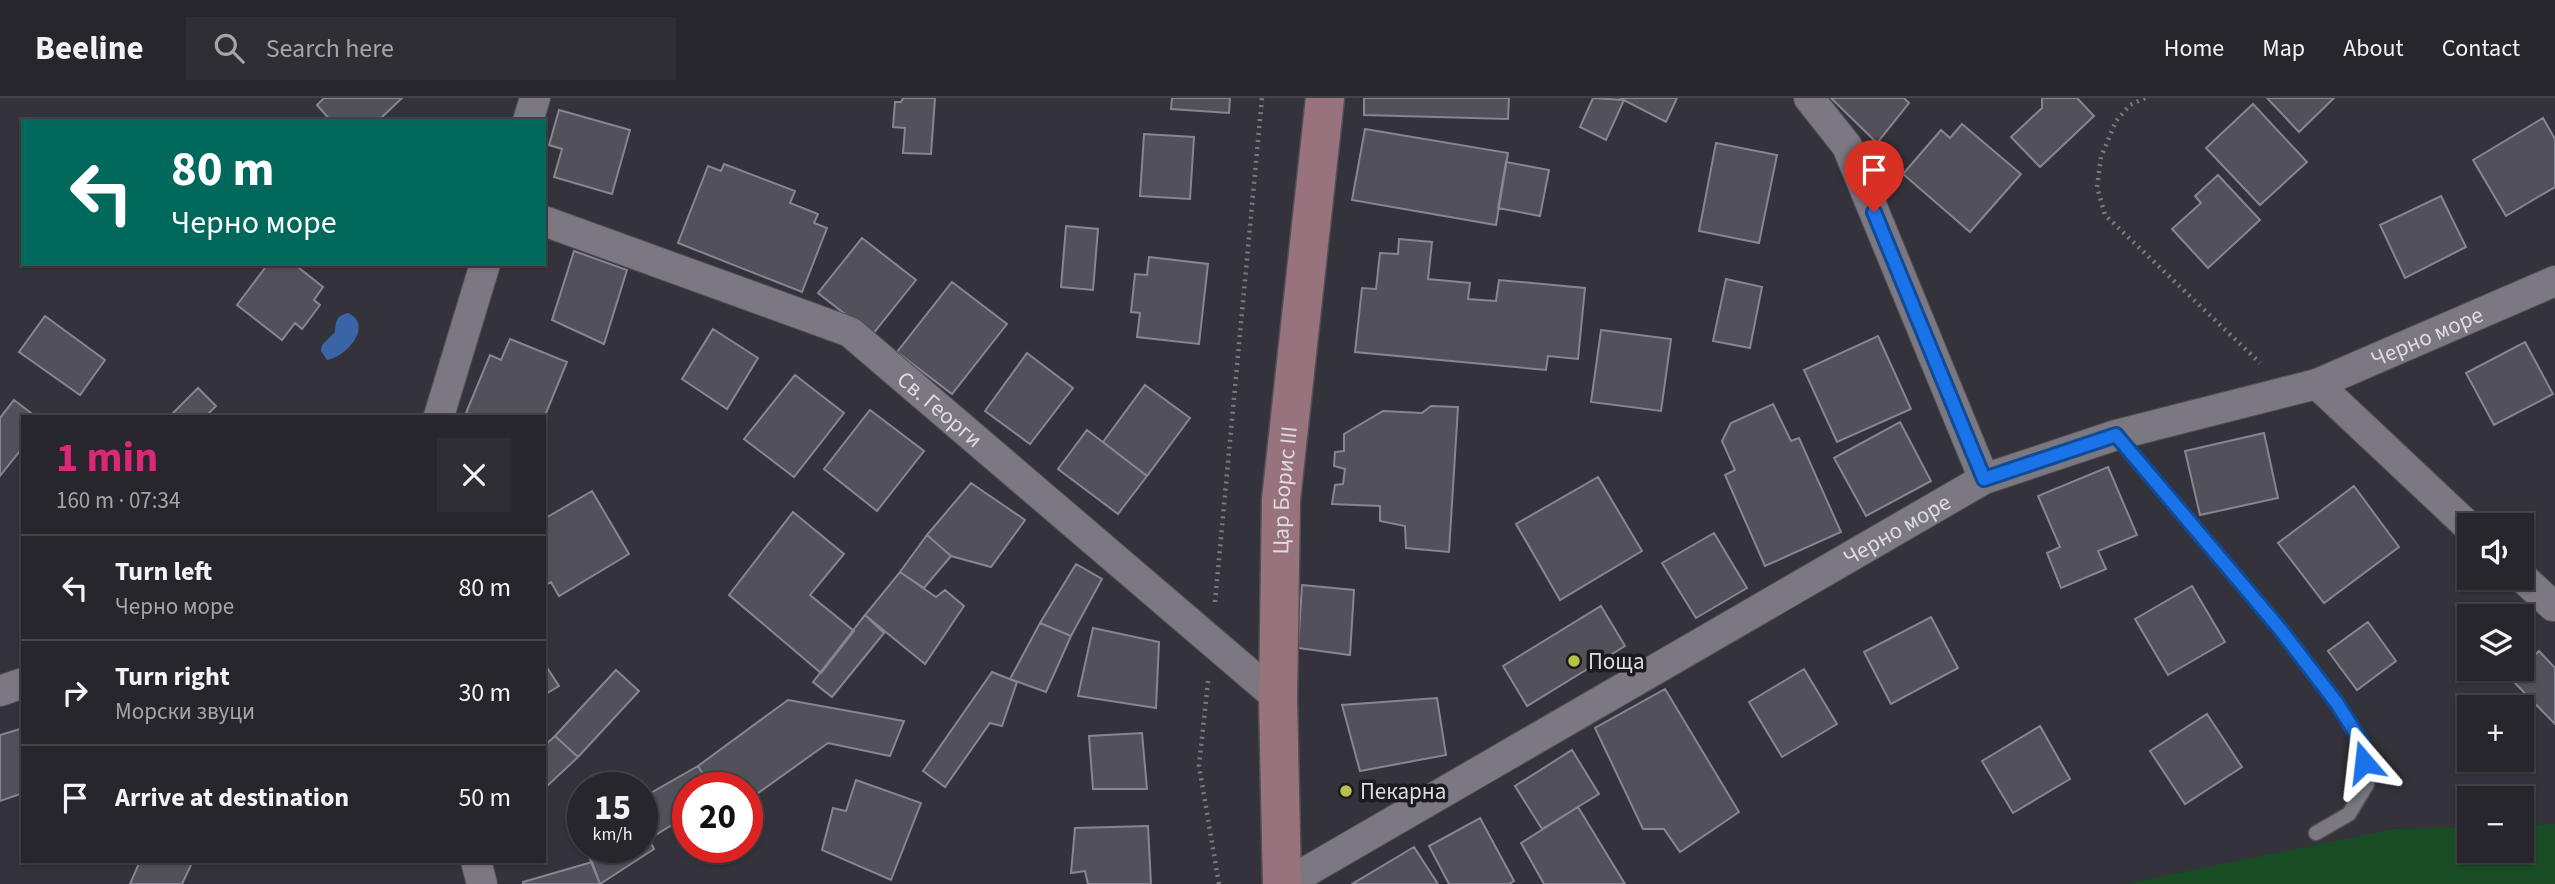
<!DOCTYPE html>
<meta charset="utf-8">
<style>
body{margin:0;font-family:"Source Sans 3",sans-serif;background:#2f2e34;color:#f1f3f6;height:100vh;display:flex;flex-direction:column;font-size:26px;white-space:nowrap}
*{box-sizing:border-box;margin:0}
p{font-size:23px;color:#a4a5a9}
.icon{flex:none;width:38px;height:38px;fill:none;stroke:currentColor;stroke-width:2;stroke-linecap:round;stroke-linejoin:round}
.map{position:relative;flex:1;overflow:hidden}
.details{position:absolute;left:21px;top:317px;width:525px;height:448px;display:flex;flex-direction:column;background:#27262c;border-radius:0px;box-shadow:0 2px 5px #0004,0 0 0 2px #434348}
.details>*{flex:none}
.guide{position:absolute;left:21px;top:21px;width:525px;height:147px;border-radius:0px;box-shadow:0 2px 5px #0004,0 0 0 2px #434348;background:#00695c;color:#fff;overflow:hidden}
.buttons{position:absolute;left:2457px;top:415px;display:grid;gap:14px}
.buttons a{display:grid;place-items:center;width:77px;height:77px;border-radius:0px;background:#27262c;box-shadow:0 2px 5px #0004,0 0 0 2px #434348;font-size:35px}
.speed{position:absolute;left:567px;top:674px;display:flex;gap:14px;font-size:35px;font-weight:700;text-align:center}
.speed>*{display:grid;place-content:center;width:91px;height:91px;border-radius:50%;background:#27262c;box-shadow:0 2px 5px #0004,0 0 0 2px #434348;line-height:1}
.speed small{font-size:18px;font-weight:400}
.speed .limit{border:10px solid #d22;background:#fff;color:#111}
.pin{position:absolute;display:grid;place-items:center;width:60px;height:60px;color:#fff;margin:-72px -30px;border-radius:50% 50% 50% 0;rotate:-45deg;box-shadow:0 0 7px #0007}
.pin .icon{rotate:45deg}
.me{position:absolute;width:77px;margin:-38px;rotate:343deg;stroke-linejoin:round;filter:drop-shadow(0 0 5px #0008)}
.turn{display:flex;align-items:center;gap:24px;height:147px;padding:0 35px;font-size:32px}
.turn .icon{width:91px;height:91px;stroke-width:2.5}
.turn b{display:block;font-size:49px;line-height:60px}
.round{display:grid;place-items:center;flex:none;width:74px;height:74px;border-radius:0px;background:#2f2e34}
.headline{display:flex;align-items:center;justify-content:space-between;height:119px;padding:0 35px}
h1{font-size:42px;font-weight:700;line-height:52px;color:#db2777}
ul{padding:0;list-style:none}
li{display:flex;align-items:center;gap:21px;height:105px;padding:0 35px;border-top:2px solid #434348}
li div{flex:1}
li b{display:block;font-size:26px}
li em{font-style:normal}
header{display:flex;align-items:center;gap:42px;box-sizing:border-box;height:98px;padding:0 35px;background:#27262c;border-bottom:2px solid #434348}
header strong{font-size:33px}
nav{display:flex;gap:38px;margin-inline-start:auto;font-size:24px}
.search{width:490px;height:63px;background:#2f2e34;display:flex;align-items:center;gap:18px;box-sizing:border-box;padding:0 24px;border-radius:0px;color:#a4a5a9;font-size:26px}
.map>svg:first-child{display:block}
</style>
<header>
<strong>Beeline</strong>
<div class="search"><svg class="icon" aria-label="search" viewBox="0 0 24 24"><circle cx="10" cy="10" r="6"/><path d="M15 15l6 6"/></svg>Search here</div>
<nav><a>Home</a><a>Map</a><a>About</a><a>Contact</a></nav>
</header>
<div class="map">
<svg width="2555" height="786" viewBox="0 0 2555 786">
<rect width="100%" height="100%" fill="#34323a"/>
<path fill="#174c25" d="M2555 726V786H2125L2393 731 2469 729V752H2522V727Z"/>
<path fill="#3b64a7" d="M348 215C374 227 347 259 327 262L321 253 322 247 335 234C336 223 336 218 348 215Z"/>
<path fill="#525059" stroke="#87858f" stroke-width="2" d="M324 0H402L378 23H331L317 7Z
M903 0H935L931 56 903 55 905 30 893 29 895 4H901Z
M1172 0H1230L1229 15 1171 11Z
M1364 0H1509L1508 21 1364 17Z
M1593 0 1624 2 1606 42 1580 29Z
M1620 0H1677L1666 24Z
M1831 0H1904L1909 5 1877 45Z
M2042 0H2077L2094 18 2040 69 2011 39 2042 10Z
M2267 0H2334L2299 34Z
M2253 6 2307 64 2260 107 2206 50Z
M559 12 630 32 612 96 554 79 562 51 549 47Z
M2543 20 2555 41V89L2506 118 2473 62Z
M1962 26 2021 76 1970 134 1903 76 1941 32 1950 40Z
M1365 31 1508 55 1496 127 1352 102Z
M1144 36 1194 39 1190 101 1140 98Z
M1716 45 1777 57 1759 145 1699 133Z
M1506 64 1549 72 1540 118 1498 110Z
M724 66 795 93 790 105 818 116 814 125 827 130 802 194 678 145 708 68 721 73Z
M2218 77 2260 122 2208 170 2172 131 2201 105 2195 98Z
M2441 98 2466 149 2405 180 2380 127Z
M1066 128 1098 131 1093 192 1061 189Z
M862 140 916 182 872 237 818 195Z
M1399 141 1432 144 1428 181 1470 185 1468 201 1496 203 1499 182 1585 190 1578 261 1548 258 1546 272 1355 254 1362 190 1376 191 1380 155 1398 156Z
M574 153 627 172 604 246 552 222Z
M1149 159 1208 166 1199 246 1137 239 1140 215 1131 214 1135 176 1147 177Z
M268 166H294L323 189 314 202 320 207 302 231 295 225 282 242 237 207Z
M1726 181 1762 189 1750 250 1713 243Z
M952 184 1007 226 952 296 897 254Z
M45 218 105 262 80 297 19 254Z
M713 231 758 260 727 311 682 281Z
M1601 232 1671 241 1661 313 1591 304Z
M1878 238 1911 311 1837 344 1804 272Z
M510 241 567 264 544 320 475 318 466 315 490 257 501 262Z
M2525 244 2553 296 2494 327 2466 275Z
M1027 255 1073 290 1030 346 985 313Z
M795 277 844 315 794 379 744 341Z
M1145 287 1190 320 1147 378 1103 344Z
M198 290 216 308 206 318H170Z
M14 302 35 318H23V349L0 378V320Z
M1773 306 1791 343 1799 340 1841 434 1765 468 1725 377 1735 372 1722 343 1731 325Z
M1431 308 1458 309 1449 454 1406 450 1405 428 1380 423V408L1332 406 1335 387 1343 386 1345 371 1334 368 1335 354 1344 353V336L1383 313 1422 315Z
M870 312 924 353 877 413 824 371Z
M1900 324 1931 383 1866 418 1834 360Z
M1087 332 1147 378 1118 416 1058 371Z
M2264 335 2278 400 2200 417 2185 353Z
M2108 369 2137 437 2098 453 2106 471 2061 490 2047 455 2060 449 2038 398Z
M1598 379 1642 453 1560 502 1516 426Z
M971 385 1025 422 991 469 951 458 927 437Z
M2354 388 2399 449 2324 505 2278 445Z
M592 393 629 456 559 498 551 484 544 488V421Z
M793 414 844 456 810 497 854 533 821 575 729 497Z
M1714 435 1747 490 1696 520 1662 465Z
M927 437 951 458 924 490 900 474Z
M1076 466 1102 481 1071 538 1040 525Z
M900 474 936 499 945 492 964 508 925 566 865 517Z
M1302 487 1354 492 1350 557 1298 550Z
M2192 488 2225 544 2168 577 2135 521Z
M1601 508 1625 548 1527 608 1503 568Z
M865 517 884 535 832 599 813 584Z
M1931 519 1958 570 1891 606 1864 554Z
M2368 524 2396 563 2357 592 2328 553Z
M1040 525 1071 538 1046 594 1010 581Z
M1093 530 1159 544 1156 610 1078 598Z
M2539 553 2555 570V626L2510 580Z
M544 565 559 588 544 597Z
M1804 571 1837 626 1782 659 1749 604Z
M616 572 639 593 578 659 555 638Z
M992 574 1017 584 1002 628 990 625 945 689 923 673Z
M1665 591 1739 714 1680 754 1664 731H1643L1595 630Z
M1437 600 1446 657 1360 673 1342 607Z
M788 602 904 623 890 658 828 645 747 703V690H712L698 668Z
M2207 616 2242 669 2185 706 2150 653Z
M2040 628 2070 681 2013 715 1982 663Z
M23 630V695L0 703V637Z
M1142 635 1147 691H1093L1089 638Z
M555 638 578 659 544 691V648Z
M1572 652 1599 696 1542 731 1515 688Z
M698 668 712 690H688V717L649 741 642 728V700Z
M856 682 921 705 891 782 822 752 833 710 846 713Z
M1578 709 1625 786H1544L1521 745Z
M583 712V744L571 718Z
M1480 720 1514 783 1509 786H1449L1429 748Z
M642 728 654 751 600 786 585 749H642Z
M1148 728 1151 786H1088L1085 773 1071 775 1075 730Z
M1414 749 1438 786H1352Z
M140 763H181L191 767 182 786H130Z
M592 764 600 786H523V784Z"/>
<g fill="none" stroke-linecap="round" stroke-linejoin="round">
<defs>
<path id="lane" d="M2116 337 2280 531 2336 604 2361 643 2367 686 2349 716 2316 735"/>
<g id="street">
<path d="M1809 0 1847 48 1984 381"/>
<path d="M528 23 535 0"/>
<path id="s1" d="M544 123 850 234 1278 600"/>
<path d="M2317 286 2469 429"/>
<path d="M439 318 485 166"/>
<path d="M2522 479 2553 508 2555 507"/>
<path d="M0 593 23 585"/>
<path d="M476 763 482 786"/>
<path id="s2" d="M1285 786 1984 381 2116 337 2317 286 2555 183"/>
</g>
<g id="secondary">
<path id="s3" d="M1282 786 1278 600 1281 402 1325 0"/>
</g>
</defs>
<use href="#lane" stroke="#524f56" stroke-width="17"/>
<use href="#street" stroke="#524f56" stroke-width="32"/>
<use href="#secondary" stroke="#524f56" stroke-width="41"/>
<path stroke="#7b7a81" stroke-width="4.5" stroke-dasharray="2 5" stroke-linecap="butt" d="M2145 0 2130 7 2116 23 2101 59 2097 89 2105 117 2260 265
M1215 504 1262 0
M1208 583 1199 668 1219 786"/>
<use href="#lane" stroke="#7b7882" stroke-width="14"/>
<use href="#street" stroke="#7b7882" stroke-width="30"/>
<use href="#secondary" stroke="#98727c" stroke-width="38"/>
</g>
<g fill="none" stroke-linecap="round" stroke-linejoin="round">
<defs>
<path id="route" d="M1874 114 1984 381 2116 337 2280 531 2336 604 2361 643 2364 664"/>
</defs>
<use href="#route" stroke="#114b97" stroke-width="18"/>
<use href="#route" stroke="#1a73e8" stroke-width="12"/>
</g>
<g fill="#b6c149" stroke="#1b1a1e" stroke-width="2.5">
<circle cx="1574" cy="563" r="7"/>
<circle cx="1346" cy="693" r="7"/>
</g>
<g text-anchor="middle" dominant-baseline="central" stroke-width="7" stroke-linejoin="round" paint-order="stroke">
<g font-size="23" fill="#dcdbe0" stroke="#1b1a1e">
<text stroke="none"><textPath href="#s2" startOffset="1274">Черно море</textPath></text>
<text stroke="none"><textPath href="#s1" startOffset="444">Св. Георги</textPath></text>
<text stroke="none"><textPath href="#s3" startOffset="394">Цар Борис III</textPath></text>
<text stroke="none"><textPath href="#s2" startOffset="707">Черно море</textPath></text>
</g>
<g font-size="23" fill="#dcdbe0" stroke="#1b1a1e" text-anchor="start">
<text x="1588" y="563">Поща</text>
<text x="1360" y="693">Пекарна</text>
</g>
</g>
</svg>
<div class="buttons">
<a><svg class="icon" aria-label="sound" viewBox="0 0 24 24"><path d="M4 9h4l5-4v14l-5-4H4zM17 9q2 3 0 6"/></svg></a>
<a><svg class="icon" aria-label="layers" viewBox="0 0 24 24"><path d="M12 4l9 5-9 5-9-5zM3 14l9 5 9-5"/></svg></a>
<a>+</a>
<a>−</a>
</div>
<div class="speed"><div>15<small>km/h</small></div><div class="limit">20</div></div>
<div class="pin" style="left:1874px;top:114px;background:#d93025"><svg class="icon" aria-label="arrive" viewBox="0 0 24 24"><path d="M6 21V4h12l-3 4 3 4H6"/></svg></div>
<svg class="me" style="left:2364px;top:664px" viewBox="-20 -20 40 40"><path d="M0-17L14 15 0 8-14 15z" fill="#1a73e8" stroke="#fff" stroke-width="4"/></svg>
<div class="guide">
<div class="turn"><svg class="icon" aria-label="left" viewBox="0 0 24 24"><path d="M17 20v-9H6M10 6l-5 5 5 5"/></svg><div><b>80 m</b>Черно море</div></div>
</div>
<section class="details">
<div class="headline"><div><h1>1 min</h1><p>160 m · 07:34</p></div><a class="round"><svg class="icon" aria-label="close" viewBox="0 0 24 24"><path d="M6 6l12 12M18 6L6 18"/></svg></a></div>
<ul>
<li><svg class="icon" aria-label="left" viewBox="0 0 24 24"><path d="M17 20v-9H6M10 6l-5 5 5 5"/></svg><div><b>Turn left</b><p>Черно море</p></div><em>80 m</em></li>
<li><svg class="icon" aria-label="right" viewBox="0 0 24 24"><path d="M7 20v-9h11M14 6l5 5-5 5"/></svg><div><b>Turn right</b><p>Морски звуци</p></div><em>30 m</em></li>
<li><svg class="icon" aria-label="arrive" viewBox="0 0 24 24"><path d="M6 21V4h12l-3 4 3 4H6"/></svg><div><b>Arrive at destination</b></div><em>50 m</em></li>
</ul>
</section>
</div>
